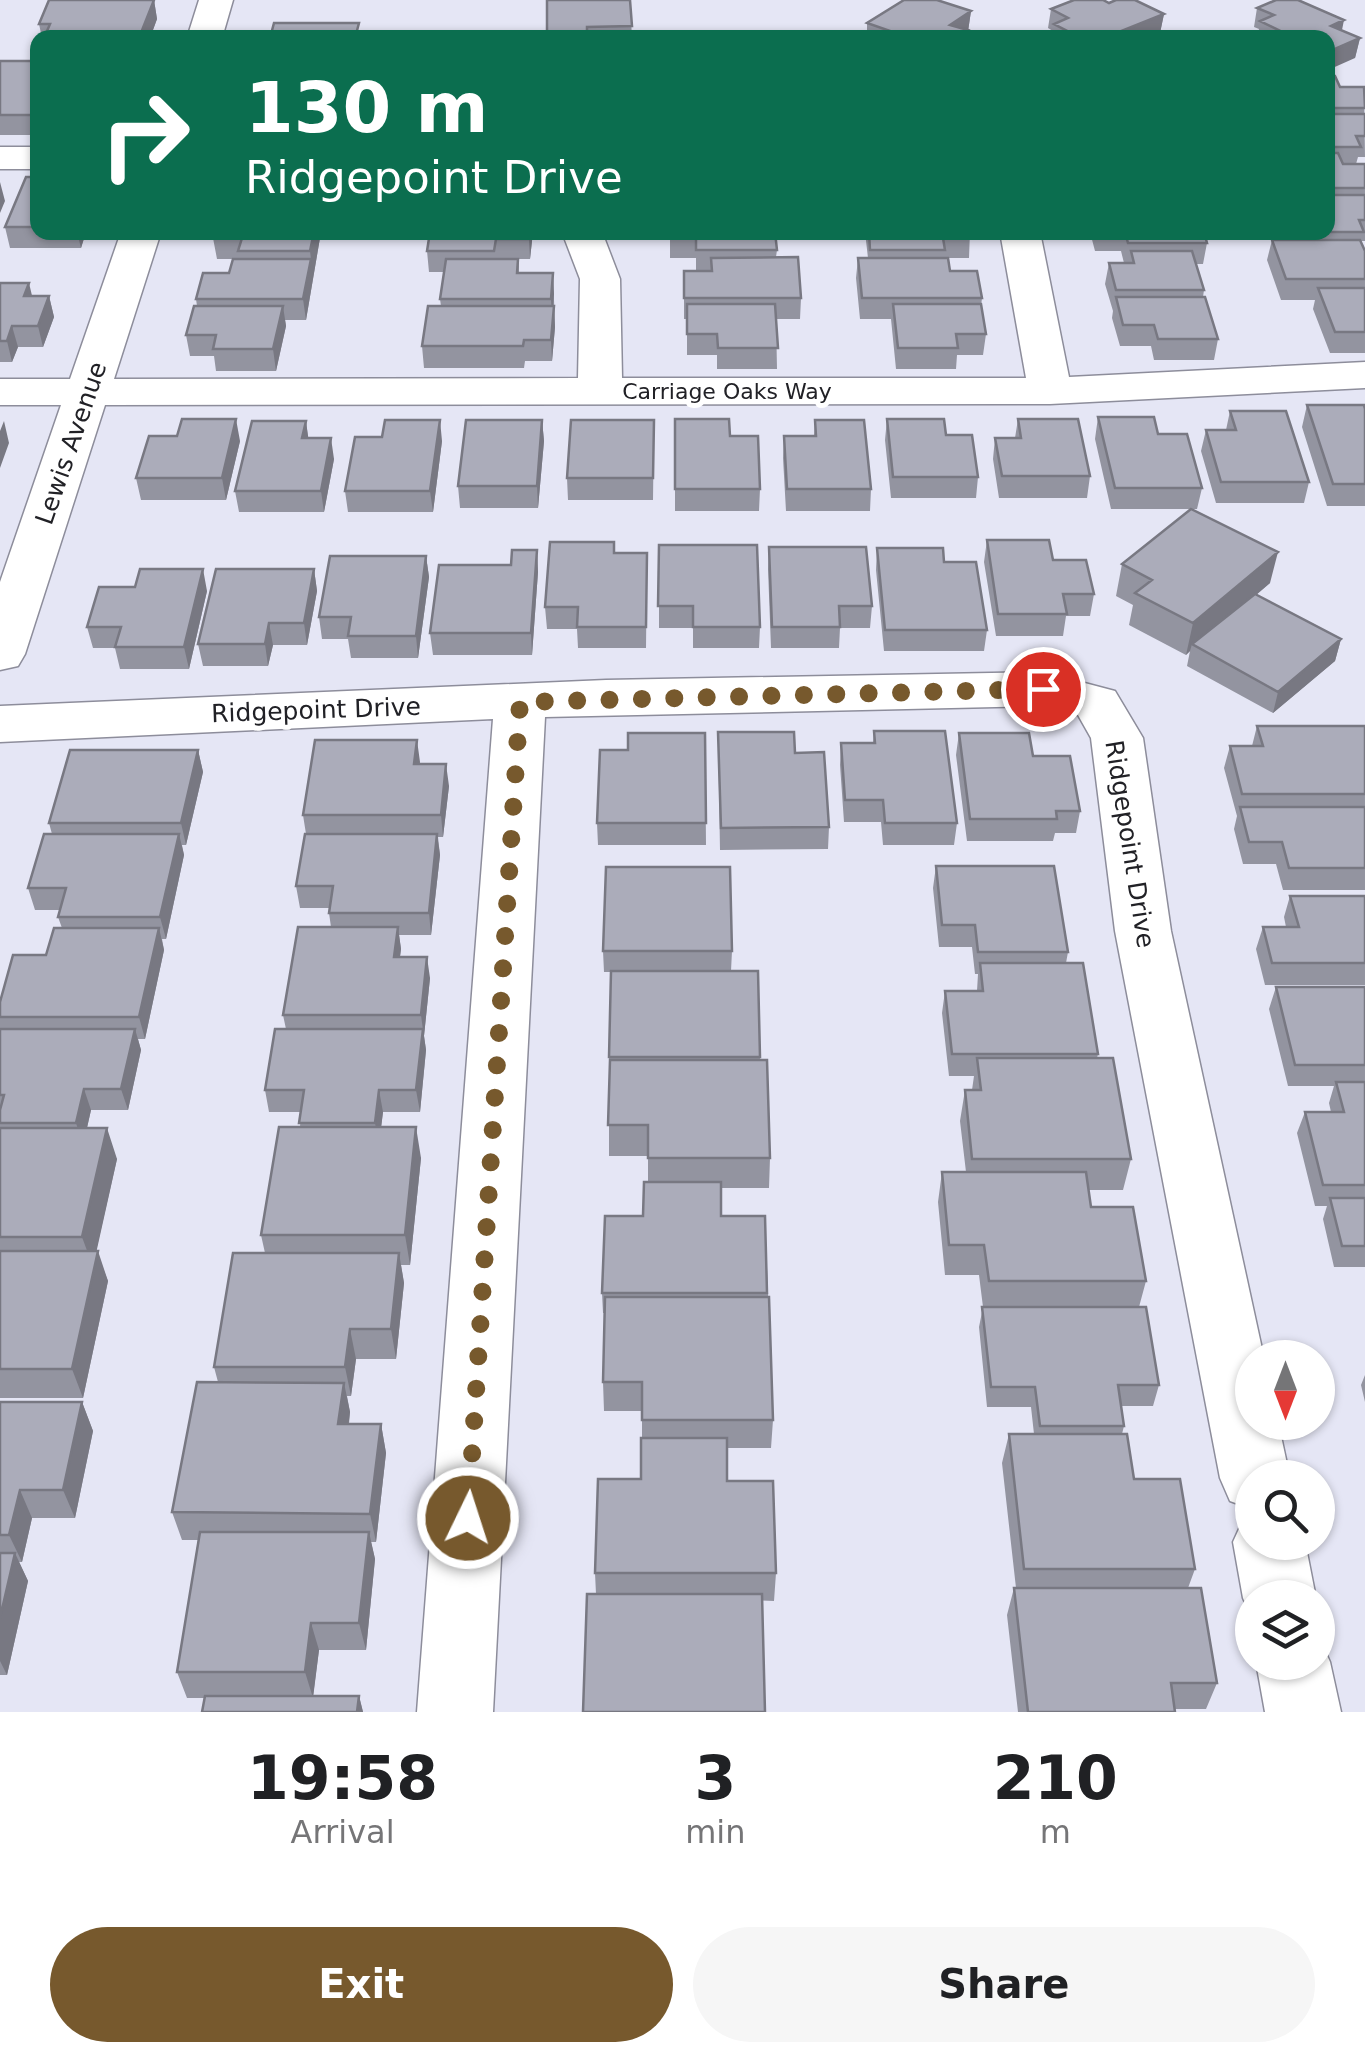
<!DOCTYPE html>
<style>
body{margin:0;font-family:"DejaVu Sans",sans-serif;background:#f6f6f6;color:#202124;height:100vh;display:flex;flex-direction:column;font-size:38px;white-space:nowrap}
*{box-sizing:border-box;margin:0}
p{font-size:32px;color:#757577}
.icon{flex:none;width:55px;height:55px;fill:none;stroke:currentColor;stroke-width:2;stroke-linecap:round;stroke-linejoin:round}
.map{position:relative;height:1712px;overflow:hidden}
.details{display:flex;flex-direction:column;background:#fff;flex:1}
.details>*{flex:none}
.top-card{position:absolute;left:30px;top:30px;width:1305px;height:210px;border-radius:20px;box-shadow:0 2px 8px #0004;background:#0b6e4f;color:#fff;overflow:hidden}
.needle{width:65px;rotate:180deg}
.fabs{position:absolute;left:1235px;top:1340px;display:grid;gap:20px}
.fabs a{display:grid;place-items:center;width:100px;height:100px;border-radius:50%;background:#fff;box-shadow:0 2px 8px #0004;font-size:50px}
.pin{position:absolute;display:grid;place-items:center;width:85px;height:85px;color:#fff;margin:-42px;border:5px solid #fff;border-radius:50%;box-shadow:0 2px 10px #0007}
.me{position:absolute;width:110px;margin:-55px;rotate:4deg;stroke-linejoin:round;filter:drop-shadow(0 0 8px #0008)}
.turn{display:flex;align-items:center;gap:35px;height:210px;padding:0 50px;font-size:45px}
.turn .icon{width:130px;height:130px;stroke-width:2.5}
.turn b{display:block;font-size:70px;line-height:85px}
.eta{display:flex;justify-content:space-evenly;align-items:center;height:170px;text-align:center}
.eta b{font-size:60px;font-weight:700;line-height:70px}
.action{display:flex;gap:20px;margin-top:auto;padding:20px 50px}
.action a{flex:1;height:115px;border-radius:60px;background:#77592d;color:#fff;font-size:40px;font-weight:700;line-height:115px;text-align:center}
.action a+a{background:#f6f6f6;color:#202124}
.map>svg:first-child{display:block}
</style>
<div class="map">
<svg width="1365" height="1712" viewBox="0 0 1365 1712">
<rect width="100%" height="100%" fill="#e5e6f5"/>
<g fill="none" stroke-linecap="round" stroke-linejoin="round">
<defs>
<path id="minor" d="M199 0H233L222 38H187Z
M0 147H38V169H0Z
M121 232H161L114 379 578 378 580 279 562 232H602L620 279 622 378H1026L1000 232H1040L1069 377 1365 362V388L1050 404 105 405 25 654 18 666 0 670V582L61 405H0V379H70Z
M1043 672 1115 691 1143 738 1171 931 1264 1358H1252V1422H1278L1290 1478H1252V1509L1230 1501 1220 1478 1115 931 1091 738 1078 715 1043 706 545 717 493 1712H417L493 719 0 742V706L606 680Z
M1252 1515V1542H1305L1316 1598H1252V1619L1243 1598 1233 1542 1244 1518Z
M1318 1635 1330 1662 1341 1712H1265L1256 1662H1318Z"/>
</defs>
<use href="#minor" stroke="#8d8d9b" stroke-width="3"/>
<use href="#minor" fill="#fff" fill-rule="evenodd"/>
</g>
<path fill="#9394a0" d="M154 0 157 19 150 38H42L39 24Z
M630 0 632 38H547Z
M1109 3 1164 14 1160 33 1149 38H1052L1053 31 1048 28 1051 9Z
M1257 8 1342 30 1360 38 1355 58 1328 38H1257L1259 29 1254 27Z
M971 11 967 38H867V23Z
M0 61H38L36 135H0Z
M1328 76 1340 87H1364L1365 157H1358L1356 164H1365V241H1362L1361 242 1365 251V353H1330L1313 309 1315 300H1281L1267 260 1272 240H1278L1275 232H1328Z
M38 177V232H86L81 248H10L5 227Z
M321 232 306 320H285L286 326 276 371H216L214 356H190L186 335 197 306 196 299 229 273 239 259H217L213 238Z
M533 232 530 259H519V273H553L555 327 552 361H525L524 368H424L422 346 441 306 440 299 444 272H429L427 251Z
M670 232 777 250 776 257 801 298 800 319H776L777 369H717V355H687V319H684V271H696V258H670Z
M865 232H970L969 258H948L950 271 982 298 981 306 986 334 983 355H957L956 369H896L891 319H860L856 278 858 258H868Z
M1090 232H1204L1207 243 1203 264H1196L1204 290 1203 297 1218 339 1214 360H1154L1151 346H1120L1112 318 1113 311 1105 284 1109 263H1124L1121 251H1095Z
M0 283 33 296H49L54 317 43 347H18L12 362H0Z
M1307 405 1365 409V506H1327L1302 427Z
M1230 411 1309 482 1304 503H1216L1201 451 1206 430H1226Z
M1098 417 1158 434 1202 488 1197 509H1191L1270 583 1256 595 1341 639 1335 661 1273 713 1187 666 1190 651 1186 655 1129 625 1133 605 1116 596 1122 564 1191 509H1111L1095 439Z
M675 419 730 436 760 489 759 511H675Z
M887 419 946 435 978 477 976 498H891L885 440Z
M1018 419 1090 476 1087 498H999L993 459 995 438H1015Z
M542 420 544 441 538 508H460L458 486Z
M654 420 653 500H568L567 478Z
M815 420 871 489 870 511H786L783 458 784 436H814Z
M306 421 308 438 334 459 324 512H239L235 491Z
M382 437 442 441 433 512H348L345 491Z
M240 441 226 500H141L136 478Z
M987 540 1053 560 1094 594 1090 616H1066L1063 636H996L984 562Z
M659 545 760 627 759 648H693V628H659Z
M769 547 872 606 870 628H840L839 648H771L768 569Z
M877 548 944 562 987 630 984 651H884L876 570Z
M537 550 538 572 532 655H433L430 633 511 565Z
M647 553 646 648H578L577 629H547L545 607Z
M426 556 429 577 418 658H351L348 639H322L319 617Z
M314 569 317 591 307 645H273L268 666H203L198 644Z
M207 591 189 669H120L115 648H93L87 627Z
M1257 726H1365V890H1283L1276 864H1243L1234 829 1237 816 1224 768 1230 746H1252Z
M874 731 957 823 954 845H883L881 822H844L840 765 841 743H873Z
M718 732 795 753 829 827 828 849 720 850Z
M705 733 706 845H598L597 823 628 750Z
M959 733 1033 756 1080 811 1076 833H1055L1053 841H967L956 755Z
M198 750 203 772 186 845H182L184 855 166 939H162L164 950 145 1039H138L141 1050 128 1110H91L87 1128 117 1159 96 1251 108 1281 83 1398H0V1002L46 955 62 928 58 917 60 910H35L28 888 52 834 49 823Z
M419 764 449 786 443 837H438L440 855 431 935H399L401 949 400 957 430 978 424 1036 426 1050 420 1112H383L381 1127 421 1158 410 1265H401L404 1283 396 1359H356L351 1396H347L350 1412 349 1424H381L386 1453 376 1542H371L375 1559 366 1650H319L313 1696H359L363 1712H202L204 1698H187L177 1672 198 1540H182L172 1512 218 1382 214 1367 265 1253 261 1235 300 1127 301 1112H269L265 1090 286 1029 283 1015 331 927 329 913 330 908H300L296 886 306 834 303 815Z
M936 866 1068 952 1066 963 1098 1054 1097 1058 1131 1159 1123 1190H1089L1091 1207 1146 1281 1139 1307 1159 1385 1153 1406H1121L1124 1426 1122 1434 1134 1479 1195 1569 1188 1588 1217 1683 1206 1709H1175V1712H1018L1007 1615 1014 1588H1016L1002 1463 1009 1434H1034L1031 1407H987L979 1327 983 1307 979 1275H945L938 1202 942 1172H966L960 1121 965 1090H972L974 1076H949L942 1013 945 991H977L978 974H975L972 947H939L933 888Z
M1290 896H1365V985H1265L1256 949 1263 927H1286L1284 917Z
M603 951H732L731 971H758L760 1060 770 1158 769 1188H721V1216H765L773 1420 771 1448H727V1481L776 1573 774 1601 596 1594 595 1573 641 1479 642 1438V1411H604L603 1382 605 1313H603L602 1293 643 1216 648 1182V1156H609V1057L611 972H604Z
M1276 987H1365V1267H1334L1323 1219 1327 1206H1315L1297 1133 1305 1112H1331L1329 1103 1334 1086H1288L1269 1009Z
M1365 1375V1402L1361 1385Z
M0 1402H82L93 1431 75 1518H32L22 1562H19L28 1581 7 1675H0Z"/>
<path fill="#787882" d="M154 0 157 19 150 38H139Z
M971 11 967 38H949L950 25Z
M1164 14 1160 33 1149 38H1104Z
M1344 20 1340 40 1331 26Z
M1360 38 1355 58 1328 70V52Z
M38 102V132L36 135 32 115Z
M0 182 5 201 0 213Z
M77 232H86L81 248Z
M314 232H321L306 320 303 299 311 259 310 251Z
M530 232H533L530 259 529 239Z
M553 273 554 294 552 320 551 299Z
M29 283 34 304 24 296Z
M49 296 54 317 43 347 38 326Z
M283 306 286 326 276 371 273 349Z
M554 306 555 327 552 361 551 340Z
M12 326 18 347 12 362 7 341Z
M236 419 240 441 226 500 222 478Z
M440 420 442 441 433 512 430 491Z
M542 420 544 441 538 508 537 486Z
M4 421 9 443 0 468V431Z
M306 421 309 443 302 438Z
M331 438 334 459 324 512 321 491Z
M537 550 538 572 532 655 531 633Z
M1278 552 1270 583 1196 646 1192 644 1190 651 1186 655 1193 623Z
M426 556 429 577 418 658 416 636Z
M203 569 207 591 189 669 184 647Z
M314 569 317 591 307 645 304 623Z
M269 623 273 645 268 666 265 644Z
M1341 639 1335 661 1273 713 1278 692Z
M417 740 420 762 417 786 414 764Z
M198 750 203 772 186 845 181 823Z
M446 764 449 786 443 837 441 815Z
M179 834 184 855 166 939 160 917Z
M437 834 440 855 431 935 429 913Z
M398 927 401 949 397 978 394 957Z
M159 928 164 950 145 1039 139 1017Z
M427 957 430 978 424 1036 426 1050 420 1112 416 1090 423 1030 421 1015Z
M135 1029 141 1050 128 1110 121 1089Z
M84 1089 91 1110 83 1145 76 1123Z
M379 1090 383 1112 379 1145 375 1123Z
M416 1127 421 1158 410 1265 405 1235Z
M107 1128 117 1159 93 1267 82 1237Z
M98 1251 108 1281 83 1398 72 1369Z
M399 1253 404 1283 396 1359 391 1329Z
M350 1329 356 1359 351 1396 345 1367Z
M344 1383 350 1412 345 1453 338 1424Z
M82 1402 93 1431 75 1518 63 1490Z
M381 1424 386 1453 376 1542 370 1514Z
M20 1490 32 1518 22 1562 9 1535Z
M369 1532 375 1559 366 1650 359 1623Z
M15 1553 28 1581 7 1675 0 1661V1618Z
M311 1623 319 1650 313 1698 305 1672Z
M359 1696 363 1712H357Z"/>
<path fill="#abacba" stroke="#787882" stroke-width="2.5" d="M49 0H154L139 38H44L50 24H39Z
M547 0H630L632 26 587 27V37L547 38Z
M904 0H937L971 11 950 25 968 30 958 38H910L867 23Z
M1074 0H1103L1109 3 1116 0H1135L1164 14 1104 38H1081L1054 24 1068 18 1051 9Z
M1276 0H1298L1344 20 1331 26 1360 38 1328 52V38H1295L1260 21 1274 15 1257 8Z
M274 23H359L355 38H270Z
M0 61H38V102L32 115H0Z
M1328 76H1335L1340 87H1364L1365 108H1328Z
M1328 114H1365V136H1356L1361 147H1328Z
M1328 153H1338L1343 164H1365V188H1328Z
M26 177H38V227H5Z
M1328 195H1365V220H1359L1364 232H1328Z
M215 232H314L310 251H238L242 238H213Z
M430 232H530L529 239H496L494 251H427Z
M670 232H775L777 250H696V238H670Z
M869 232H970L971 238H943L945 250H870Z
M1125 232H1204L1207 243H1128Z
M1272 240H1360L1365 251V279H1286Z
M1131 251H1192L1204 290H1116L1109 263H1134Z
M798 257 801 298H684V271H712L711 258Z
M858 258H948L950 271H977L982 298H862Z
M233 259H311L303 299H196L203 273H229Z
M446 259H518L517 273H553L551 299H440Z
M0 283H29L24 296H49L38 326H12L7 341H0Z
M1318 288H1365V332H1335Z
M1116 297H1205L1218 339H1158L1154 325H1123Z
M687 304H775L778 348H718L717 334H687Z
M893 304H981L986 334H956L958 348H898Z
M194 306H283L273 349H213L216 335H186Z
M428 306H554L551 340H524L523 346H422Z
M1307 405H1364L1365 409V484H1333Z
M1230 411H1286L1309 482H1221L1206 430H1236Z
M1098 417H1154L1158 434H1187L1202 488H1115Z
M182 419H236L222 478H136L149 436H177Z
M675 419H729L730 436H758L760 489H675Z
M887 419H944L946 435H972L978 477H893Z
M1018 419H1078L1090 476H1002L995 438H1021Z
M385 420H440L430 491H345L355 437H382Z
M466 420H542L537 486H458Z
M571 420H654L653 478H567Z
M815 420H864L871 489H787L784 436H816Z
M252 421H306L302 438H331L321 491H235Z
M1191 509 1278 552 1193 623 1135 593 1152 580 1122 564Z
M987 540H1049L1053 560H1086L1094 594H1063L1067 614H998Z
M550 542H614V553H647L646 627H577L578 607H545Z
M659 545H757L760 627H693V606H658Z
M769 547H866L872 606H839L840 627H772Z
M877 548H943L944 562H976L987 630H885Z
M512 550H537L531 633H430L439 565H511Z
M330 556H426L416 636H348L351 617H319Z
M140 569H203L184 647H115L121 627H87L99 587H135Z
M216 569H314L304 623H269L265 644H198Z
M1255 594 1341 639 1278 692 1192 644Z
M1257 726H1365V794H1242L1230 746H1263Z
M874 731H945L957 823H885L883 800H845L841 743H875Z
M718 732H794L795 753 824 752 829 827 721 828Z
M628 733H705L706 823H597L600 750H628Z
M959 733H1029L1033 756H1070L1080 811H1056L1057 819H970Z
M315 740H417L414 764H446L441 815H303Z
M70 750H198L181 823H49Z
M1240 807H1365V868H1289L1282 842H1249Z
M44 834H179L160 917H58L66 888H28Z
M305 834H437L429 913H329L333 886H296Z
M936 866H1054L1068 952H978L975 925H942Z
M606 867H730L732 951H603Z
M1290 896H1365V963H1272L1263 927H1299Z
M298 927H398L394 957H427L421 1015H283Z
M54 928H159L139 1017H0V1002L13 955H46Z
M980 963H1083L1098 1054H952L945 991H983Z
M611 971H758L760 1057H609Z
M1276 987H1365V1065H1295Z
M0 1029H135L121 1089H84L76 1123H0V1110L4 1095H0Z
M275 1029H423L416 1090H379L375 1123H299L304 1090H265Z
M977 1058H1113L1131 1159H972L965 1090H981Z
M610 1060H767L770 1158H648V1125H608Z
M1336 1082H1365V1185H1323L1305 1112H1344Z
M279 1127H416L405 1235H261Z
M0 1128H107L82 1237H0Z
M942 1172H1086L1091 1207H1133L1146 1281H989L984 1245H949Z
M644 1182H721V1216H765L767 1293H602L605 1216H643Z
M1330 1198H1365V1246H1342Z
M0 1251H98L72 1369H0Z
M233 1253H399L391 1329H350L345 1367H214Z
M605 1297H769L773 1420H642V1382H603Z
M982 1307H1146L1159 1385H1118L1124 1426H1040L1035 1387H991Z
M197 1382 344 1383 338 1424H381L370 1514 172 1512Z
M0 1402H82L63 1490H20L9 1535H0Z
M1009 1434H1127L1134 1479H1180L1195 1569H1024Z
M641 1438H727V1481H773L776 1573H595L598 1479H641Z
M200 1532H369L359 1623H311L305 1672H177Z
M0 1553H15L0 1618Z
M1014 1588H1201L1217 1683H1171L1175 1712H1028Z
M587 1594H762L765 1712H583Z
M205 1696H359L357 1712H202Z"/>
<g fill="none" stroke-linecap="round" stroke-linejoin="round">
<path stroke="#77592d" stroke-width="18" stroke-dasharray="0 32.4" d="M468 1518 520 702 1043 689"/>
</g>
<g text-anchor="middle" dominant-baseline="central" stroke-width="10" stroke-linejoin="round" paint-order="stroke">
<g font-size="22" fill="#212126" stroke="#fff">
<text x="727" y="391">Carriage Oaks Way</text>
</g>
<g font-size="25" fill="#212126" stroke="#fff">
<text transform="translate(71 443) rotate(-71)">Lewis Avenue</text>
<text transform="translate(316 710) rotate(-2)">Ridgepoint Drive</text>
<text transform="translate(1130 844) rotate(81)">Ridgepoint Drive</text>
</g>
</g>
</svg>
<div class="fabs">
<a><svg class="needle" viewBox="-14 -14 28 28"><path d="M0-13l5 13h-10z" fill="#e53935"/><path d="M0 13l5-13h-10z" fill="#757577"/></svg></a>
<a><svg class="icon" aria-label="search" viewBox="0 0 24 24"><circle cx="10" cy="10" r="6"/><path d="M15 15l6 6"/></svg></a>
<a><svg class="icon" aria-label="layers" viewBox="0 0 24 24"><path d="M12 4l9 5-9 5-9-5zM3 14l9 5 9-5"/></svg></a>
</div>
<div class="pin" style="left:1043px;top:689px;background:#d93025"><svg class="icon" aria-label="arrive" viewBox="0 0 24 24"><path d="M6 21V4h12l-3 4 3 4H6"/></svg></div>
<svg class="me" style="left:468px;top:1518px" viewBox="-20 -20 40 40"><circle r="17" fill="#77592d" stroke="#fff" stroke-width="3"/><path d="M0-11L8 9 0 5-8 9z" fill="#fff"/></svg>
<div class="top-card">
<div class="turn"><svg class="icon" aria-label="right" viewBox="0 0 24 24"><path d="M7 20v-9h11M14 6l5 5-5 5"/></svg><div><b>130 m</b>Ridgepoint Drive</div></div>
</div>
</div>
<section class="details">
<div class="eta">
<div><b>19:58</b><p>Arrival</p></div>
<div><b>3</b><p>min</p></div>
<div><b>210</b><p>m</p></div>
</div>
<div class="action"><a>Exit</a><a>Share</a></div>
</section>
